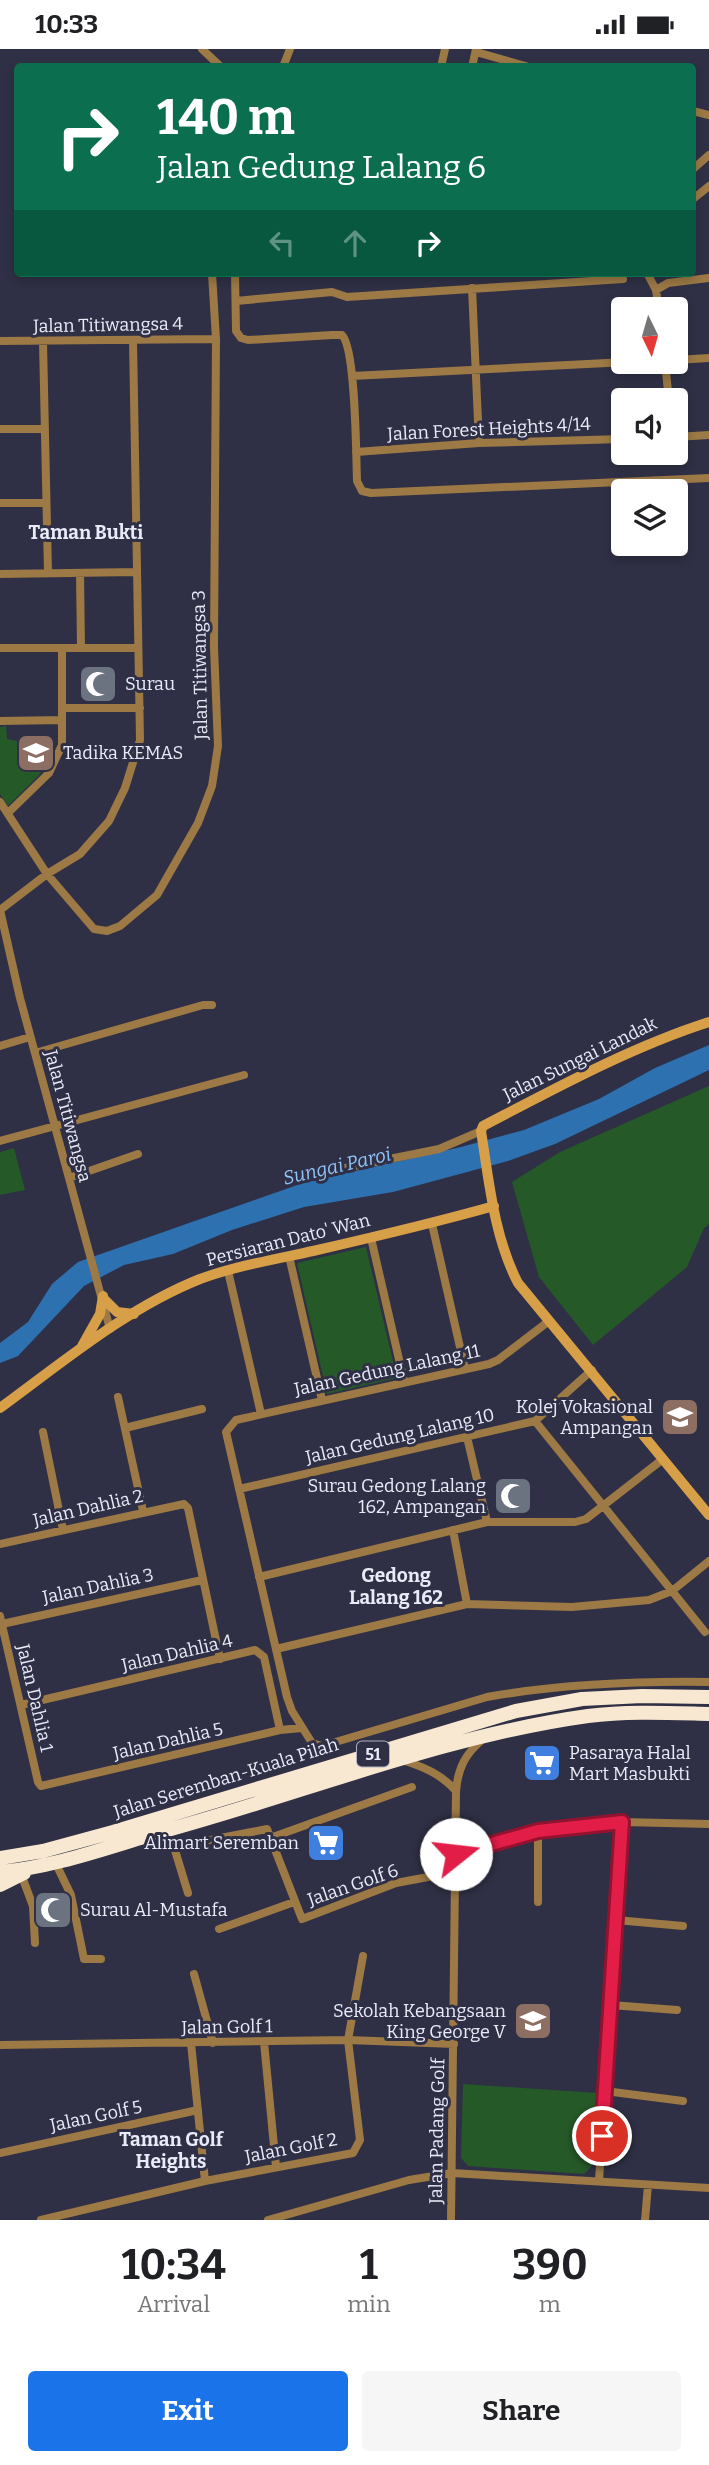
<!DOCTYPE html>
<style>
body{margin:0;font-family:Bitter,serif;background:#f6f6f6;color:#202124;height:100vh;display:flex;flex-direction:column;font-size:26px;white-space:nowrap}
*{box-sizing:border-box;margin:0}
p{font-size:23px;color:#757577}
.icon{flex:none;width:38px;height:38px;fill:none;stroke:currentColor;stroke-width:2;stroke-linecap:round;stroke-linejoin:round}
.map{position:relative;height:2171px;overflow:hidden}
.details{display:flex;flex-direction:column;background:#fff;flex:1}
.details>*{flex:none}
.guide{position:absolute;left:14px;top:14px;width:682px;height:214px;border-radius:7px;box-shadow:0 4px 10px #0003;background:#0b6e4f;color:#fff;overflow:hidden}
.needle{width:46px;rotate:175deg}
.tools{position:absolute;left:611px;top:248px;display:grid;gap:14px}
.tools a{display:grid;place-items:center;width:77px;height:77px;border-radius:7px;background:#fff;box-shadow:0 4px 10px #0003;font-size:35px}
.pin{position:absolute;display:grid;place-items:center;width:60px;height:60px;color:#fff;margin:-30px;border:4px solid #fff;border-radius:50%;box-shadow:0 2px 7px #0007}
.me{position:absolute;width:77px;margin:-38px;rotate:74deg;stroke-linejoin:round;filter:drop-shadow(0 0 5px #0008)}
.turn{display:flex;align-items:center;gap:24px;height:147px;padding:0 28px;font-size:32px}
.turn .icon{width:91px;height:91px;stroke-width:2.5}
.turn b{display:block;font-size:49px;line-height:60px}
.lanes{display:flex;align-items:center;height:66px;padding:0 28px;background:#0003;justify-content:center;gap:35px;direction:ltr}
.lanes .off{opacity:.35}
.eta{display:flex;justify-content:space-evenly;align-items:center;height:119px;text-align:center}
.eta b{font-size:42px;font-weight:700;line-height:49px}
.cta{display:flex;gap:14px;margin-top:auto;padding:14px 28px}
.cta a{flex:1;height:80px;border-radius:7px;background:#1a73e8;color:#fff;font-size:28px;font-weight:700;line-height:80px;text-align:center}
.cta a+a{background:#f6f6f6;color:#202124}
.status{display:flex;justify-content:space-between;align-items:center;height:49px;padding:0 35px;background:#fff;direction:ltr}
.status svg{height:19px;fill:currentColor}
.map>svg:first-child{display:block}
</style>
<div class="status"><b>10:33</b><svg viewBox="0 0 49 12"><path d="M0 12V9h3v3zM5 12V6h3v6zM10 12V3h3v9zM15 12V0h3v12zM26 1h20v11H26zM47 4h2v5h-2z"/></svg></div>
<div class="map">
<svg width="709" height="2171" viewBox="0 0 709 2171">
<rect width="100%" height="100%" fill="#2f3045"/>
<path fill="#265928" d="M6 677 7 690 55 699 39 726 8 757 0 745V678Z
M709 1037V1175L704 1179 687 1218 593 1296 539 1228 512 1133 560 1103Z
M14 1099 25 1141 0 1146V1103Z
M366 1198 397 1329 327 1345 297 1214Z
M463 2035 597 2044 592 2117 584 2125 468 2117 461 2109Z"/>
<path fill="#2d71b1" d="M709 996V1021L555 1095 508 1112 393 1143 304 1158 232 1181 173 1205 124 1216 84 1237 18 1307 0 1314V1294L28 1273 52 1235 78 1213 303 1134 461 1098 524 1081 599 1050 655 1019Z"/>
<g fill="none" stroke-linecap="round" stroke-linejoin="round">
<path stroke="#9c7945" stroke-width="8" d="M202 0 221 18
M476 3 529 18
M283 18 290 0
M441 18 445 0
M472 18 476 0
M693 62 709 66
M693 120 709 106
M693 150 709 137
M235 224 236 282 241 289 248 291 332 286H342C356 300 356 407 357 432L362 442 371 444 709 429
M647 224 656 241 659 261
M472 239 479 394
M656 241 668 234 709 229
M236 252 332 243 347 248 623 230
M0 292 216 290
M43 293 48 524
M676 311 709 309
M665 313 669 352
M352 327 627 313
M0 380H45
M676 388 709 386
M356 403 479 394 623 390
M0 454H46
M80 524 81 599
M0 525 137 523
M0 599H138
M62 659H140
M0 672 62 671
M0 753 47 825 94 880 107 882 120 877 157 846 198 774 212 737 218 697 214 598 216 290 212 224
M8 764 49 724 62 696V599
M0 861 47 825 80 805 109 772 125 739 140 691 133 291
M0 861 20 949 110 1280
M0 997 30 988
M35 1004 203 956H212
M0 1092 244 1026
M340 1120 439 1100 481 1082
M69 1129 138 1105
M432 1175 465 1320
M371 1189 404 1332
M289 1207 322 1351
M228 1222 261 1365
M549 1272 498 1311 489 1315 236 1371 226 1383 287 1648 292 1662 312 1694 322 1697 487 1648C561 1635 634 1632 709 1633
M118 1348 143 1462
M535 1372 705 1583
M125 1379 202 1360
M43 1383 63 1481
M467 1388 487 1473
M239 1440 535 1372 592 1321
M453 1481 467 1555
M0 1495 184 1455 188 1459 220 1610
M259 1528 487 1473H575L586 1470 663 1410
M0 1567 38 1733 41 1737 280 1681 302 1679
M2 1575 202 1531
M276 1600 467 1555 572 1558 649 1551 672 1542 709 1512
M21 1656 255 1601 264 1608 280 1681
M402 1711C424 1718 441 1725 456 1742
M538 1782V1853
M157 1784 162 1793 174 1798 267 1780 302 1870 396 1834 455 1823
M270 1789 412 1738
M174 1798 188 1844
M456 1806 538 1782 622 1773 709 1775
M55 1813 71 1846 84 1910H101
M21 1825 33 1857 35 1894
M616 1871 683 1877
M219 1880 294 1853
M194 1925 213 1994
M611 1956 677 1961
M264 1993 276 2118
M191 1994 205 2132
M0 1996 348 1991 454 1995
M605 2042 683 2052
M0 2104 198 2061
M599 2132 622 1773
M41 2171 205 2132 353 2104 360 2091 348 1991 363 1907
M268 2171 409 2131 452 2124 709 2139
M451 2171 456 1742C458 1719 465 1705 483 1690
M645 2171 648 2136"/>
<path stroke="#d79f47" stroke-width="10" d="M709 973C631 998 556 1039 483 1077L481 1082C489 1132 494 1188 518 1234L709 1466
M104 1250 117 1263 134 1265
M81 1299 100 1265 103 1247
M0 1359C63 1313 127 1259 200 1230 236 1217 276 1210 313 1202 374 1188 434 1174 494 1157"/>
<path stroke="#f9e8d1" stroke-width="14" d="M0 1809 43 1802 113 1783 516 1662 582 1650 642 1647 709 1648
M0 1823C56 1818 111 1797 164 1782 304 1744 443 1687 588 1667 628 1662 669 1664 709 1665
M0 1836 24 1824"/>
</g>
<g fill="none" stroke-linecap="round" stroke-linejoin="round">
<defs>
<path id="route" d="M456 1805 538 1782 622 1773 602 2087"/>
</defs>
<use href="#route" stroke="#92132f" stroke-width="18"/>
<use href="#route" stroke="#e11d48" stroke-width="12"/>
</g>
<defs>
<symbol id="mosque-square" viewBox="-11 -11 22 22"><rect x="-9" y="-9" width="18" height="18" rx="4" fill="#6b7280" stroke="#2f3045"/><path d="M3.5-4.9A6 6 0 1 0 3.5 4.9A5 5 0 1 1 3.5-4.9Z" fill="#fff"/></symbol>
<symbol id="school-square" viewBox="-11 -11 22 22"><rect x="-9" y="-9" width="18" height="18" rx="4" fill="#8d6e63" stroke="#2f3045"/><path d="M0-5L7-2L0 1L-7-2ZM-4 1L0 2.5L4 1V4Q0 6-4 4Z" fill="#fff"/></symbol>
<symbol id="supermarket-square" viewBox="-11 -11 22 22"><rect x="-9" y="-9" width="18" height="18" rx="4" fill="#3f7fe0" stroke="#2f3045"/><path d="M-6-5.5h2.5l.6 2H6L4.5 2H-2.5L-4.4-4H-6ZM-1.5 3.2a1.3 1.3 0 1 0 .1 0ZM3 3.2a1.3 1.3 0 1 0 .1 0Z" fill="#fff"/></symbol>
</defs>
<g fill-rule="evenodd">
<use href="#mosque-square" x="76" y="613" width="44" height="44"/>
<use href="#school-square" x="14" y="682" width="44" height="44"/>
<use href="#school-square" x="658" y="1346" width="44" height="44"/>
<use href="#mosque-square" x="491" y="1425" width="44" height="44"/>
<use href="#supermarket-square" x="520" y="1692" width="44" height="44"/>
<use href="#supermarket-square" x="304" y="1772" width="44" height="44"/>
<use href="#mosque-square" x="31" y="1839" width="44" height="44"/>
<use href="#school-square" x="511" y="1950" width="44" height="44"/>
</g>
<g text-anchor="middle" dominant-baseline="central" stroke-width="6" stroke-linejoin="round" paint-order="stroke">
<rect fill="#2f3045" stroke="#b1b3c3" stroke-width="2" x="357" y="1692.5" width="32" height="25" rx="5"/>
<g font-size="16" font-weight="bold" fill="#e9ebf9">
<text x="373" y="1705">51</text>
</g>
<g font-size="18" fill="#e9ebf9" stroke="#2f3045">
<text transform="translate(108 276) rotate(-1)">Jalan Titiwangsa 4</text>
<text transform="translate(489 380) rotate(-3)">Jalan Forest Heights 4/14</text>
<text transform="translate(200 616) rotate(-91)">Jalan Titiwangsa 3</text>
<text transform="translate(580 1010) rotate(-26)">Jalan Sungai Landak</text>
<text transform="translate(68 1067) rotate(75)">Jalan Titiwangsa</text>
<text transform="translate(288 1191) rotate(-14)">Persiaran Dato' Wan</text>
<text transform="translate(387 1321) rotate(-12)">Jalan Gedung Lalang 11</text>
<text transform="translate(400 1387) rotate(-13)">Jalan Gedung Lalang 10</text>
<text transform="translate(88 1459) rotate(-13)">Jalan Dahlia 2</text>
<text transform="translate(98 1537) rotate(-12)">Jalan Dahlia 3</text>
<text transform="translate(177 1604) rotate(-13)">Jalan Dahlia 4</text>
<text transform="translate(35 1649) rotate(77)">Jalan Dahlia 1</text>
<text transform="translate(168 1692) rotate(-13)">Jalan Dahlia 5</text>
<text transform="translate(226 1729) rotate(-17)">Jalan Seremban-Kuala Pilah</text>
<text transform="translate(353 1836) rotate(-19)">Jalan Golf 6</text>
<text transform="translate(227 1978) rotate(-1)">Jalan Golf 1</text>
<text transform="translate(96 2067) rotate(-12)">Jalan Golf 5</text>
<text transform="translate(437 2082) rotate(-89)">Jalan Padang Golf</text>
<text transform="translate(291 2099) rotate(-11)">Jalan Golf 2</text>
</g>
<g font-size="18" fill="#e9ebf9" stroke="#2f3045" text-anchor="start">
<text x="125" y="635">Surau</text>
<text x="63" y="704">Tadika KEMAS</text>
<text x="653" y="1358" text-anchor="end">Kolej Vokasional<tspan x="653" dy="21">Ampangan</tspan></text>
<text x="486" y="1437" text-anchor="end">Surau Gedong Lalang<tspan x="486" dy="21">162, Ampangan</tspan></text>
<text x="569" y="1704">Pasaraya Halal<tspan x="569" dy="21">Mart Masbukti</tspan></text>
<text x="299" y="1794" text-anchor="end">Alimart Seremban</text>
<text x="80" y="1861">Surau Al-Mustafa</text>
<text x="506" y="1962" text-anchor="end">Sekolah Kebangsaan<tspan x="506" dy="21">King George V</tspan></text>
</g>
<g font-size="19" font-weight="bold" fill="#e9ebf9" stroke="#2f3045">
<text x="86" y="483">Taman Bukti</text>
<text x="396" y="1526">Gedong<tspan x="396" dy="22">Lalang 162</tspan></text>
<text x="171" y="2090">Taman Golf<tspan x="171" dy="22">Heights</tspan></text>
</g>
<g font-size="19" font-style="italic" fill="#91c3f7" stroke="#2f3045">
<text transform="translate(337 1117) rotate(-13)">Sungai Paroi</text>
</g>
</g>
</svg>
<div class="tools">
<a><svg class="needle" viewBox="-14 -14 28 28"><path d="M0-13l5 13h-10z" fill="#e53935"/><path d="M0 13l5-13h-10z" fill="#757577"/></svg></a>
<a><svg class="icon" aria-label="sound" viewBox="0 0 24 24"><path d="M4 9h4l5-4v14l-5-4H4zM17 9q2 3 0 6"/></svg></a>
<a><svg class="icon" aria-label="layers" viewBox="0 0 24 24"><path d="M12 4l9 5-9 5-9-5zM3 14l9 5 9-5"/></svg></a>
</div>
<div class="pin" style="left:602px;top:2087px;background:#d93025"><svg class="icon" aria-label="arrive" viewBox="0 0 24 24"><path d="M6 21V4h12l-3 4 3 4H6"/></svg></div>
<svg class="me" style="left:456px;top:1805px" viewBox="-20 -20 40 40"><circle r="19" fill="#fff"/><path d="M0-13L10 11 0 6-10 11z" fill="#e11d48"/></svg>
<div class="guide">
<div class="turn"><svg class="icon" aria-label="right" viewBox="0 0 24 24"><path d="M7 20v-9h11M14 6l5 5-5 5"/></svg><div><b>140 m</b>Jalan Gedung Lalang 6</div></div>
<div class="lanes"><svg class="icon off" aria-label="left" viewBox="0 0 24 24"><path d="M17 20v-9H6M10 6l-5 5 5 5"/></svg><svg class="icon off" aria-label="ahead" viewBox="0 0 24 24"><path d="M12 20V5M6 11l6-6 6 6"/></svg><svg class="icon" aria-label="right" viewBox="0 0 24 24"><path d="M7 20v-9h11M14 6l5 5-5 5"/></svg></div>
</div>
</div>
<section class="details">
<div class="eta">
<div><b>10:34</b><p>Arrival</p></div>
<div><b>1</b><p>min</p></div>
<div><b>390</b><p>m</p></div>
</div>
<div class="cta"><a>Exit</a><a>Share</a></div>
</section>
